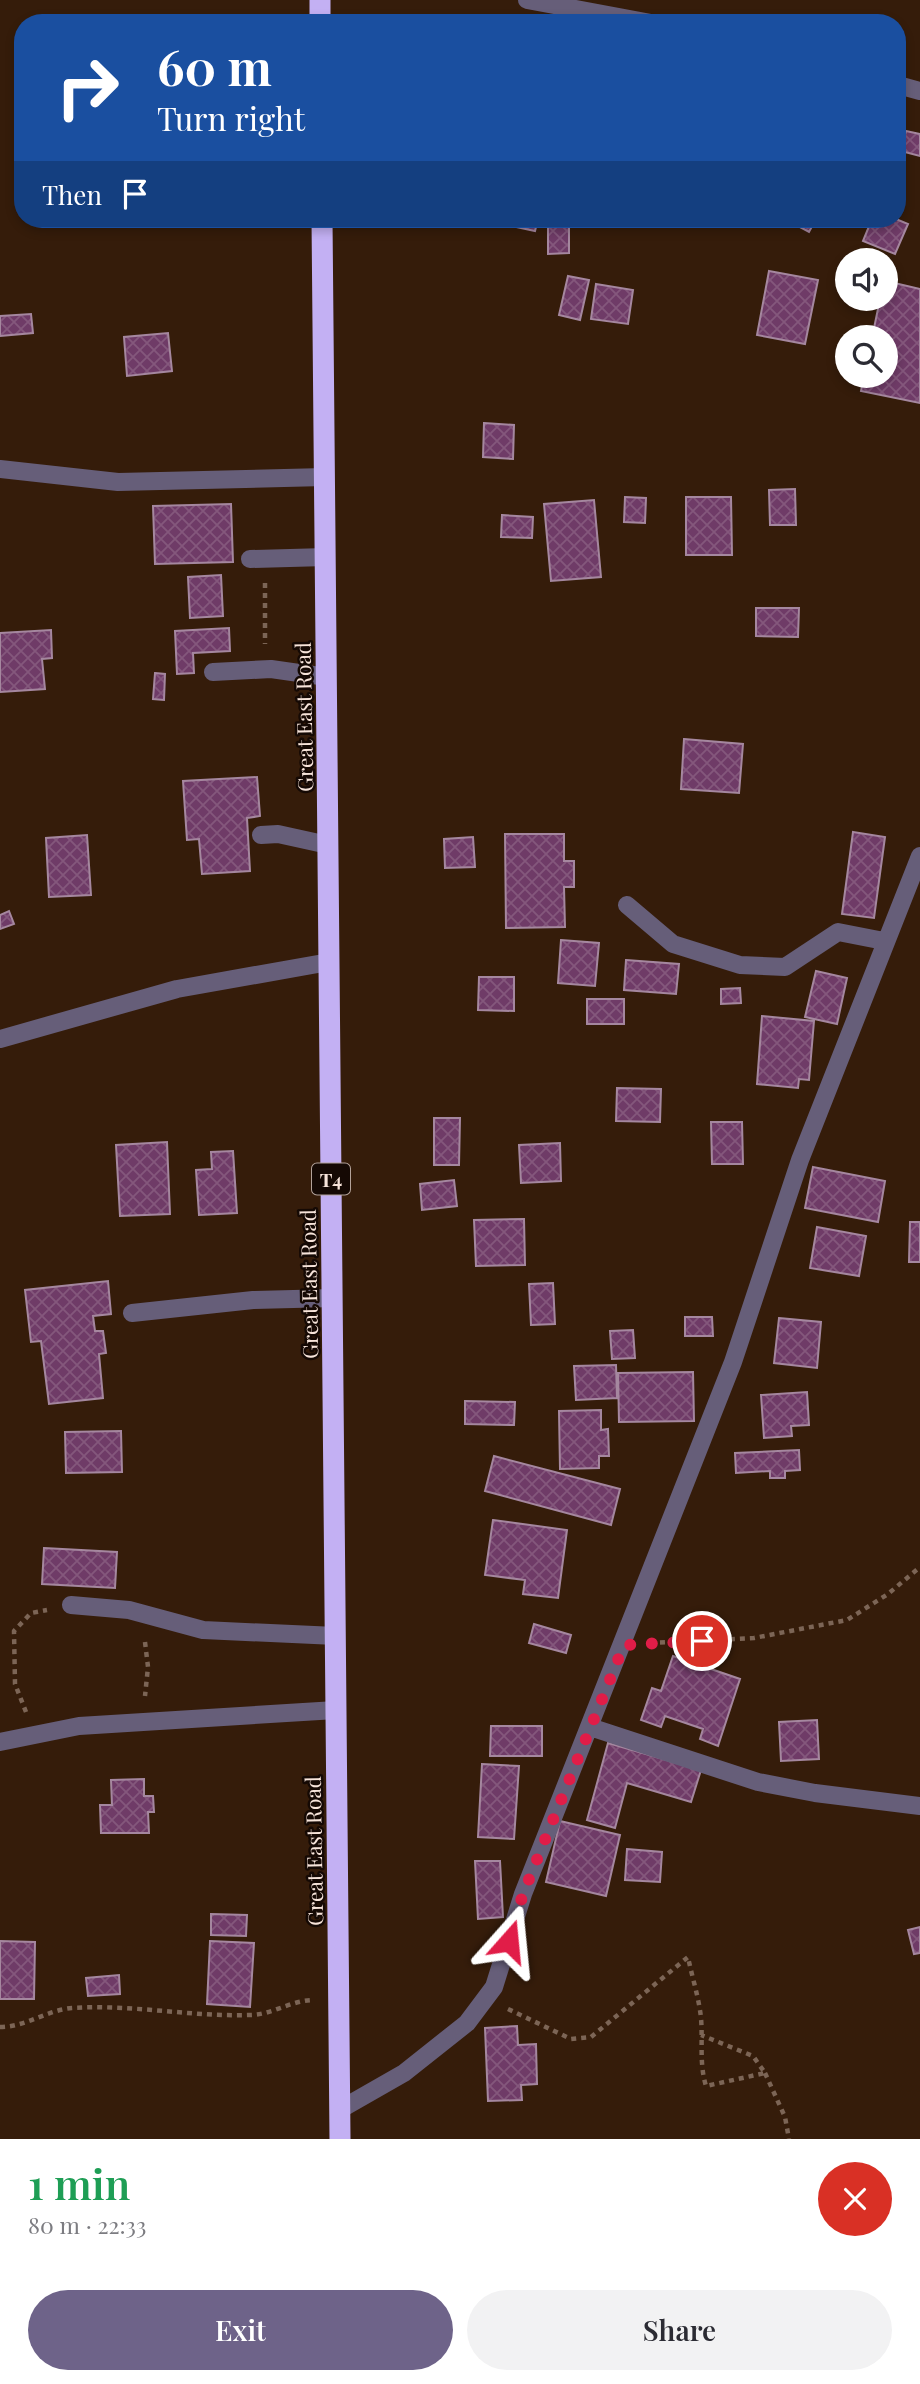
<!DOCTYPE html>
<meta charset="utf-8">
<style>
body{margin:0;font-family:"Playfair Display",serif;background:#f2f2f3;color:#2b2b33;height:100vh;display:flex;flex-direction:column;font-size:26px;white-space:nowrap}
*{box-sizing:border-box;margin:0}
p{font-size:23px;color:#7c7c81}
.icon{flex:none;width:38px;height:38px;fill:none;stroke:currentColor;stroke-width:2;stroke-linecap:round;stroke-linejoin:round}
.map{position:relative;height:2139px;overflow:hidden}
.details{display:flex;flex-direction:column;background:#fff;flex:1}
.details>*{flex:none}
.banner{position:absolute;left:14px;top:14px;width:892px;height:214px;border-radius:28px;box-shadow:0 4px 10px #0003;background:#1a4fa0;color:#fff;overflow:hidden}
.tools{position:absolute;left:835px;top:248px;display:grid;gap:14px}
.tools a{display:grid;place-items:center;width:63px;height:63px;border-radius:50%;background:#fff;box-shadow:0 4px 10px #0003;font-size:35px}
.pin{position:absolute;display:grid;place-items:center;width:60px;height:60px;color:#fff;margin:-30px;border:4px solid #fff;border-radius:50%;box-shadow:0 2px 7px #0007}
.me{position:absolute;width:77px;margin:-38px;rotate:18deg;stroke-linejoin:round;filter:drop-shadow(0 0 5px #0008)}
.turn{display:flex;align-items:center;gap:24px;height:147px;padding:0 28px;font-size:32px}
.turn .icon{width:91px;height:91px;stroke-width:2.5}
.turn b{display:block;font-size:49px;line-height:60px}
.then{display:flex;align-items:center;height:66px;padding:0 28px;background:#0003;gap:14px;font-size:26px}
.round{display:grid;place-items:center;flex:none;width:74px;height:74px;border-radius:37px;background:#f2f2f3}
.head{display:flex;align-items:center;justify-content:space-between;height:119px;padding:0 28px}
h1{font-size:42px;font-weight:600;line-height:52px;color:#1e9e55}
.button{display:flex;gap:14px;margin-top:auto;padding:14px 28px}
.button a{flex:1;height:80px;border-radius:42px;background:#6e6389;color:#fff;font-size:28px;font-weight:600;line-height:80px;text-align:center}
.button a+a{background:#f2f2f3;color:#2b2b33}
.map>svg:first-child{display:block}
</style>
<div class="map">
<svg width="920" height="2139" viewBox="0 0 920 2139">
<defs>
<pattern id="building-cross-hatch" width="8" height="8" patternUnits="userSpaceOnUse" patternTransform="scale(1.75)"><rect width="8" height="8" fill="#6f3b67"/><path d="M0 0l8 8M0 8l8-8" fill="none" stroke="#84577c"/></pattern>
</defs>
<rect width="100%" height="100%" fill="#351c0a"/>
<path fill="url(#building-cross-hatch)" stroke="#a5879f" stroke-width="2" d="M906 131 920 134V156L901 151Z
M493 219H538L535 231 493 222Z
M785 219H816L809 232Z
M872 219H896L908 224 895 254 863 241Z
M548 226H569V253L548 254Z
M769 271 818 280 805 344 757 335Z
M568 276 589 280 580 320 559 315Z
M886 281 920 289V403L861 391 864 376H886V338H872L880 299H886Z
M596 284 633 290 628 324 591 319Z
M31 314 33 333 0 336V316Z
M168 333 172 371 127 376 124 337Z
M484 423 514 425 513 459 483 457Z
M795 489 796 525H770L769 490Z
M625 497 646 498 645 523 624 522Z
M686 497H731L732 555H686Z
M594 500 601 577 551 581 544 504Z
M231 504 233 562 155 564 153 506Z
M502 515 533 517 532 538 501 537Z
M221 575 223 616 190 618 188 577Z
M756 608H799L798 637 756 636Z
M229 628 230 651 193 653 194 673 177 674 175 631Z
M51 630 52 658 42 659 45 689 0 692V633Z
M155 673 165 674 164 700 153 699Z
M684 739 743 744 739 793 681 789Z
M257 777 260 816 247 818 250 871 202 874 199 839 187 840 183 781Z
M853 832 885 837 874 918 842 914Z
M505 834H564V861H574V887H564L565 927 506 928Z
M87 835 91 895 49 897 46 838Z
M473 837 475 867 445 868 444 839Z
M9 911 14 924 0 929V915Z
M561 940 599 943 595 986 558 983Z
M626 960 679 964 676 994 624 990Z
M816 971 847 978 837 1024 805 1017Z
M479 977H514V1011L478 1010Z
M740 988 741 1003 721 1004V989Z
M587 999H624V1024H587Z
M762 1016 814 1021 809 1080 799 1079 798 1088 757 1084Z
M617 1088 661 1089 660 1122 616 1121Z
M434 1118H460L459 1165H434Z
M711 1122H742L743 1164H712Z
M167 1142 170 1214 120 1216 116 1145Z
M560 1143 561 1181 521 1183 519 1145Z
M233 1151 237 1213 199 1215 196 1170 212 1169 211 1152Z
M813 1167 885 1181 878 1222 805 1208Z
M454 1180 457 1206 422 1210 420 1184Z
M524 1219 525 1265 476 1266 474 1220Z
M910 1222H920V1262H909Z
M817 1227 866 1236 859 1276 810 1268Z
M108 1281 111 1314 93 1316 95 1331H103L106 1353 99 1354 103 1398 49 1404 41 1341 31 1342 25 1290Z
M553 1283 555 1324 531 1325 529 1284Z
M685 1317H712L713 1336H685Z
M779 1318 821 1322 817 1368 774 1363Z
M633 1330 635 1358 612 1359 610 1331Z
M616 1365 617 1398 576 1400 574 1366Z
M693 1372 694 1421 619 1422 618 1373Z
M807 1392 809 1425 791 1426 792 1436 764 1438 761 1395Z
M465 1401 515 1402 514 1425 465 1424Z
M601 1410V1430L608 1429 609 1456H599V1468L560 1469 559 1411Z
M121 1431 122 1472 66 1473 65 1432Z
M799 1450 800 1470 785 1471V1478H770V1471L736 1473 735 1453Z
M494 1456 620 1489 611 1525 485 1491Z
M493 1520 567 1530 558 1598 523 1594 525 1580 485 1575Z
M44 1548 117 1552 115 1588 42 1584Z
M534 1624 571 1635 566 1653 529 1643Z
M673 1656 740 1679 718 1746 700 1739 703 1729 665 1716 661 1727 641 1720 652 1688 661 1691Z
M817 1720 819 1759 781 1761 779 1722Z
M491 1726H542V1756H490Z
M608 1743 701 1770 691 1802 627 1783 615 1828 587 1820Z
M482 1764 519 1766 514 1839 478 1837Z
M144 1779V1796H153L154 1812H148L149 1833H101L100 1805H112L111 1780Z
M560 1821 620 1835 606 1896 546 1882Z
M627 1849 662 1852 660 1882 625 1880Z
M475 1861H500L503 1917 478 1919Z
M211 1914 247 1915 246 1936 211 1935Z
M920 1927V1953L914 1954 908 1930Z
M0 1941 35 1942 34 1999H0Z
M210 1941 254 1943 250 2007 207 2004Z
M119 1975 120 1994 88 1996 86 1978Z
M517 2026 518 2045 536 2044 537 2084 521 2085 522 2100 488 2101 485 2028Z"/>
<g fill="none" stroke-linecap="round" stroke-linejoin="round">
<path stroke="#7c6556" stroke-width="4.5" stroke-dasharray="5 5" stroke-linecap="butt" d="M265 583V644
M145 1642 148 1667 145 1696
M650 1643 754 1638 847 1620 888 1594 920 1567
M26 1712 15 1684 14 1631 31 1613 47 1610
M508 2009 571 2039 591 2037 688 1957C692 1977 699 1998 701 2018 703 2042 699 2063 706 2086L765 2073 753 2056 701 2035
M0 2027C26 2027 47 2010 72 2008 131 2004 191 2017 250 2015 271 2015 290 2001 312 2000
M765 2073 785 2117 789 2139"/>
<path stroke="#665e79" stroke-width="18" d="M527 0 651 23
M898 85 920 91
M0 469 118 482 325 477
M250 559 326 557
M213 672 271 669 327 677
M261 835 278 834 328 845
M627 905 673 944 740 965 785 967 838 932 884 941
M0 1039 177 989 329 962
M132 1313 253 1300 333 1298
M71 1605 129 1610 203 1630 336 1636
M590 1727 758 1782 815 1793 920 1806
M0 1742 79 1726 336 1710
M341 2109 404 2073 467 2023 494 1987 523 1894 733 1362 800 1160 920 856"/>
<path stroke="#c3b0f3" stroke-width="21" d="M320 0V23
M322 219 340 2139"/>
</g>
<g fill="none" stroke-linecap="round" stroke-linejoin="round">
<path stroke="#e11d48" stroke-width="12" stroke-dasharray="0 21.6" d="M509 1941 523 1894 624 1645 702 1641"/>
</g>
<g text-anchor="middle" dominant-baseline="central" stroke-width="5" stroke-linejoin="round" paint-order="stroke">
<rect fill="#150904" stroke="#b3a29a" stroke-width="2" x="312" y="1163.5" width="38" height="31" rx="5"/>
<g font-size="19" font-weight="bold" fill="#f7e4da">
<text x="331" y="1179">T4</text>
</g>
<g font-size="21" fill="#f7e4da" stroke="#150904">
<text transform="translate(303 717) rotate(-91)">Great East Road</text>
<text transform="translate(308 1284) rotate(-91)">Great East Road</text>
<text transform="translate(313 1851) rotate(-91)">Great East Road</text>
</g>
</g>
</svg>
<div class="tools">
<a><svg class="icon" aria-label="sound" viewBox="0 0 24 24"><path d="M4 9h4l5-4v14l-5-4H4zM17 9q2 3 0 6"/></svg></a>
<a><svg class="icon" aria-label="search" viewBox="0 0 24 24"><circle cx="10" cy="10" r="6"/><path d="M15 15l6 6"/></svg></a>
</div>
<div class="pin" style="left:702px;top:1641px;background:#d93025"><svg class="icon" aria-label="arrive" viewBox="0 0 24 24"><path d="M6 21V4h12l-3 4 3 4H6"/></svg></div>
<svg class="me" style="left:509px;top:1941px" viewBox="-20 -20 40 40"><path d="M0-17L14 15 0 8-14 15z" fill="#e11d48" stroke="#fff" stroke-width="4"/></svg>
<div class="banner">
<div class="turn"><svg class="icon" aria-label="right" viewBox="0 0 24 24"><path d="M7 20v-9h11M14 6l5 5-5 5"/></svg><div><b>60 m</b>Turn right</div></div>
<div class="then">Then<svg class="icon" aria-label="arrive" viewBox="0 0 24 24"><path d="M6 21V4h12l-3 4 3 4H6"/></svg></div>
</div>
</div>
<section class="details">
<div class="head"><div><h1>1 min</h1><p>80 m · 22:33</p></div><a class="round" style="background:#d93025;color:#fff"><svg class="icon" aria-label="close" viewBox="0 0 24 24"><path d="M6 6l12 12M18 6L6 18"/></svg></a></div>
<div class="button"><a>Exit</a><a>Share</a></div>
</section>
